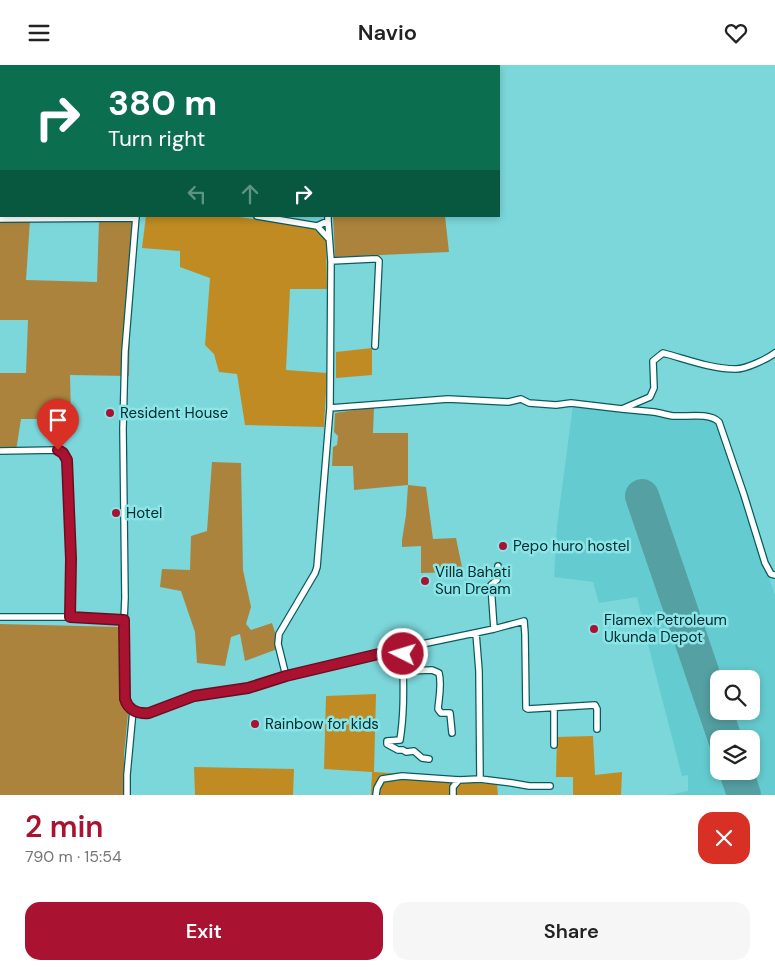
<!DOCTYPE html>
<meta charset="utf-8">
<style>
body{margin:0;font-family:"DM Sans",sans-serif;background:#f6f6f6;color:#222;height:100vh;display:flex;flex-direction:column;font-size:19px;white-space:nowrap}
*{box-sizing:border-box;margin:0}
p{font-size:16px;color:#767676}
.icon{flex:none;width:28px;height:28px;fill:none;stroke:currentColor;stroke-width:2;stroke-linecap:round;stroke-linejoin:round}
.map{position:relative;height:730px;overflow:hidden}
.details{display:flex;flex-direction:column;background:#fff;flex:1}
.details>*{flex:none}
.banner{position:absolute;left:0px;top:0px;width:500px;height:152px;box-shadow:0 2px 8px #0003;background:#0b6e4f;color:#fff;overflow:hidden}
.tools{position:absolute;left:710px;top:605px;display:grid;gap:10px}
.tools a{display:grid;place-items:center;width:50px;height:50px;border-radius:10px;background:#fff;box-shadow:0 2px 8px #0003;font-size:25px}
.pin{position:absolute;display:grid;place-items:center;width:42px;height:42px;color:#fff;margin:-51px -21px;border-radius:50% 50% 50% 0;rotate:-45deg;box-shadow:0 0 5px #0007}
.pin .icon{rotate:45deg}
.me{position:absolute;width:55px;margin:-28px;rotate:275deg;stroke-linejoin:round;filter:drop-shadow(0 0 4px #0008)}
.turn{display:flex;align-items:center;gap:18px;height:105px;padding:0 25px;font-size:22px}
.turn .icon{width:65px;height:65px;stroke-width:2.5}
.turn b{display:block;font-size:35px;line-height:42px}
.lanes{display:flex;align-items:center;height:48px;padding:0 25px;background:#0003;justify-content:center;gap:25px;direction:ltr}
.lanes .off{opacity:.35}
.round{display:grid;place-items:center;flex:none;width:52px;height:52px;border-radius:15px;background:#f6f6f6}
.headline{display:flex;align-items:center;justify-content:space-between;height:85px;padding:0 25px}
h1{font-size:30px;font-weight:600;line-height:38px;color:#a91230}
.button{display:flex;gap:10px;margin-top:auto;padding:10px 25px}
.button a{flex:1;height:58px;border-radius:15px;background:#a91230;color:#fff;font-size:20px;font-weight:600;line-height:58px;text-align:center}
.button a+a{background:#f6f6f6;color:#222}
header{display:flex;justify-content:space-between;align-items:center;height:65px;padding:0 25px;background:#fff;font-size:22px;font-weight:600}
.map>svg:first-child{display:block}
</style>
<header><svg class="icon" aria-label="menu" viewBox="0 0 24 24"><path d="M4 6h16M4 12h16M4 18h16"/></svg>Navio<svg class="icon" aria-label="heart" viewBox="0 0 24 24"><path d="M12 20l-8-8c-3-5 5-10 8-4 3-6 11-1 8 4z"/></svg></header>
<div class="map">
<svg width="775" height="730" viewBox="0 0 775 730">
<rect width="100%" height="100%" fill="#7cd7db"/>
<path fill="#64ccd0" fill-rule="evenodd" d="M573 340 716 356 775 530V730H668L688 726V710L682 711 652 595 637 532 599 538 593 517 554 512 557 461ZM719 614H751V646H719ZM719 674H751V706H719Z"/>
<path fill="#bf8b22" d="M146 151H233L313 163 326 175 327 224H290L286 305 327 308 324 362 245 360 237 309 219 307 214 289 205 280 210 213 180 202V186L142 183Z
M372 283V310L336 313V287Z
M376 629 374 707 449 712 453 717 497 719 498 730H371L372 707 324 704 326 631Z
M593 671 595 710 622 707 621 730H573V712H556L557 672Z
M194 702 294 704 293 730H195Z"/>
<path fill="#ab833c" d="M333 151H445L449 187 335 192Z
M0 155H30L26 215 97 217 99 156H132L129 311 70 310 71 354H21L16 386H0V308H26L28 255H0Z
M374 342 373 368H408V420L426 422 433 474 456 473 463 507 421 508V481L402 482V475L406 450 408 420 354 425 353 401H332L333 382 337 380 338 371 334 367 335 348Z
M212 397 241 398 243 505 251 542 246 559 251 565 272 558 280 583 245 596 240 569 231 572 225 601 197 598 195 567 181 526 160 522 162 504 190 505 191 471 207 466Z
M0 559 121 562V636L128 648 124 690V730H0Z"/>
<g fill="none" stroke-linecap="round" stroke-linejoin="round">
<path stroke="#54a0a3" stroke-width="34" d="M642 431 725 674
M736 706 744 730"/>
<defs>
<path id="minor" d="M128 1 129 0
M344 1V0
M257 151 317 161 328 156V151
M0 154 136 153
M317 161 329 174
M331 196 372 194H377L379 196 375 281
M330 343 448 334 508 337 521 334 529 338 556 340 571 338 622 344 650 332 654 323 653 296 663 288C686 294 711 304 736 304 746 304 767 294 775 288
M622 344C633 345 643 346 654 347 660 348 667 350 673 351 686 352 709 347 719 357L744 430 765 498 771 509 775 510
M0 386 58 385 63 388 67 395 71 494 70 552
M0 552H70L124 555 125 634C128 645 138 649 149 647L194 631 248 623 286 611 403 583 494 564 524 556 525 569 526 643 528 644 595 640 597 644V664
M124 555 125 533 123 364 125 286 136 151
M494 564 491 520 497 515 498 501
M476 568 479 606 480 714
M403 583C403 614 405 644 400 675L387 676V679L398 685H403L406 687 414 686 422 693 429 694
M403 601 407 606 432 605 439 608C442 619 439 633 438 644L441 648H450L452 668
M286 611 278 579 279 569 315 508 317 502 330 343 331 196 328 156
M554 680V643
M127 730V710L133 645
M376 730 377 723 382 714 402 711 459 715 480 714 512 718 529 721H550
M453 730V722L459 715"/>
</defs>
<use href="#minor" stroke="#0a5b5e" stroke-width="8"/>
<use href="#minor" stroke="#fff" stroke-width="5.5"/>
</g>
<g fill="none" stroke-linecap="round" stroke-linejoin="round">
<defs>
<path id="route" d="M58 385 63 388 67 395 71 494 70 552 124 555 125 634C128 645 138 649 149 648L194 631 248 623 286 611 404 583 403 589"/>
</defs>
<use href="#route" stroke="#6e0c1f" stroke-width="12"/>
<use href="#route" stroke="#a91230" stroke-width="9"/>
</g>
<g fill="#a91230" stroke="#8ae5e8" stroke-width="2">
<circle cx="110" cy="348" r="5"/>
<circle cx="116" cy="448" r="5"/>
<circle cx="503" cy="481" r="5"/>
<circle cx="425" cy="516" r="5"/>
<circle cx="594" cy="564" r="5"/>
<circle cx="255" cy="659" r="5"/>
</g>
<g text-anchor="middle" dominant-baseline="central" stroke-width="5" stroke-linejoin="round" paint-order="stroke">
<g font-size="15" fill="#002a2c" stroke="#8ae5e8" text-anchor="start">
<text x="120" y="348">Resident House</text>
<text x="126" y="448">Hotel</text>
<text x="513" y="481">Pepo huro hostel</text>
<text x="435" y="507">Villa Bahati<tspan x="435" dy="17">Sun Dream</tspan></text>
<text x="604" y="555">Flamex Petroleum<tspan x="604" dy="17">Ukunda Depot</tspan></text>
<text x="265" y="659">Rainbow for kids</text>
</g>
</g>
</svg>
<div class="tools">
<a><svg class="icon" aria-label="search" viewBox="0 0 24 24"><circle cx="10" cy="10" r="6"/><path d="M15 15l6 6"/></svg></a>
<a><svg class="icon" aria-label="layers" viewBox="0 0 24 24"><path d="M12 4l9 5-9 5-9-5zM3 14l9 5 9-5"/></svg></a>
</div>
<div class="pin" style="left:58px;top:385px;background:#d93025"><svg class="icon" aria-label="arrive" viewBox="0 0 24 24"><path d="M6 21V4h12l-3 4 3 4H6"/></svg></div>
<svg class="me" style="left:403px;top:589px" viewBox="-20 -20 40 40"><circle r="17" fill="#a91230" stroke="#fff" stroke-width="3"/><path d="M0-11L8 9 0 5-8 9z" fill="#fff"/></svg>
<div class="banner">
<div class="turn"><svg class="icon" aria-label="right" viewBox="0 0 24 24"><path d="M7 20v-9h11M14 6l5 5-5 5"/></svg><div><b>380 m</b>Turn right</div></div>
<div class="lanes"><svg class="icon off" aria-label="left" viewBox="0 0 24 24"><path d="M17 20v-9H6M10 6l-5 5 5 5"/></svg><svg class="icon off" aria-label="ahead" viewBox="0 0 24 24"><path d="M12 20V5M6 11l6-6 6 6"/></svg><svg class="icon" aria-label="right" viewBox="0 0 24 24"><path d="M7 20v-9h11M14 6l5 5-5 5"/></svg></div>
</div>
</div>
<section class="details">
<div class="headline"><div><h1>2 min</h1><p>790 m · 15:54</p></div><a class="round" style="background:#d93025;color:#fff"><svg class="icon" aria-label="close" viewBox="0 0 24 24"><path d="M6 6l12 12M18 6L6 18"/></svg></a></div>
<div class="button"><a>Exit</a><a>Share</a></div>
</section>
